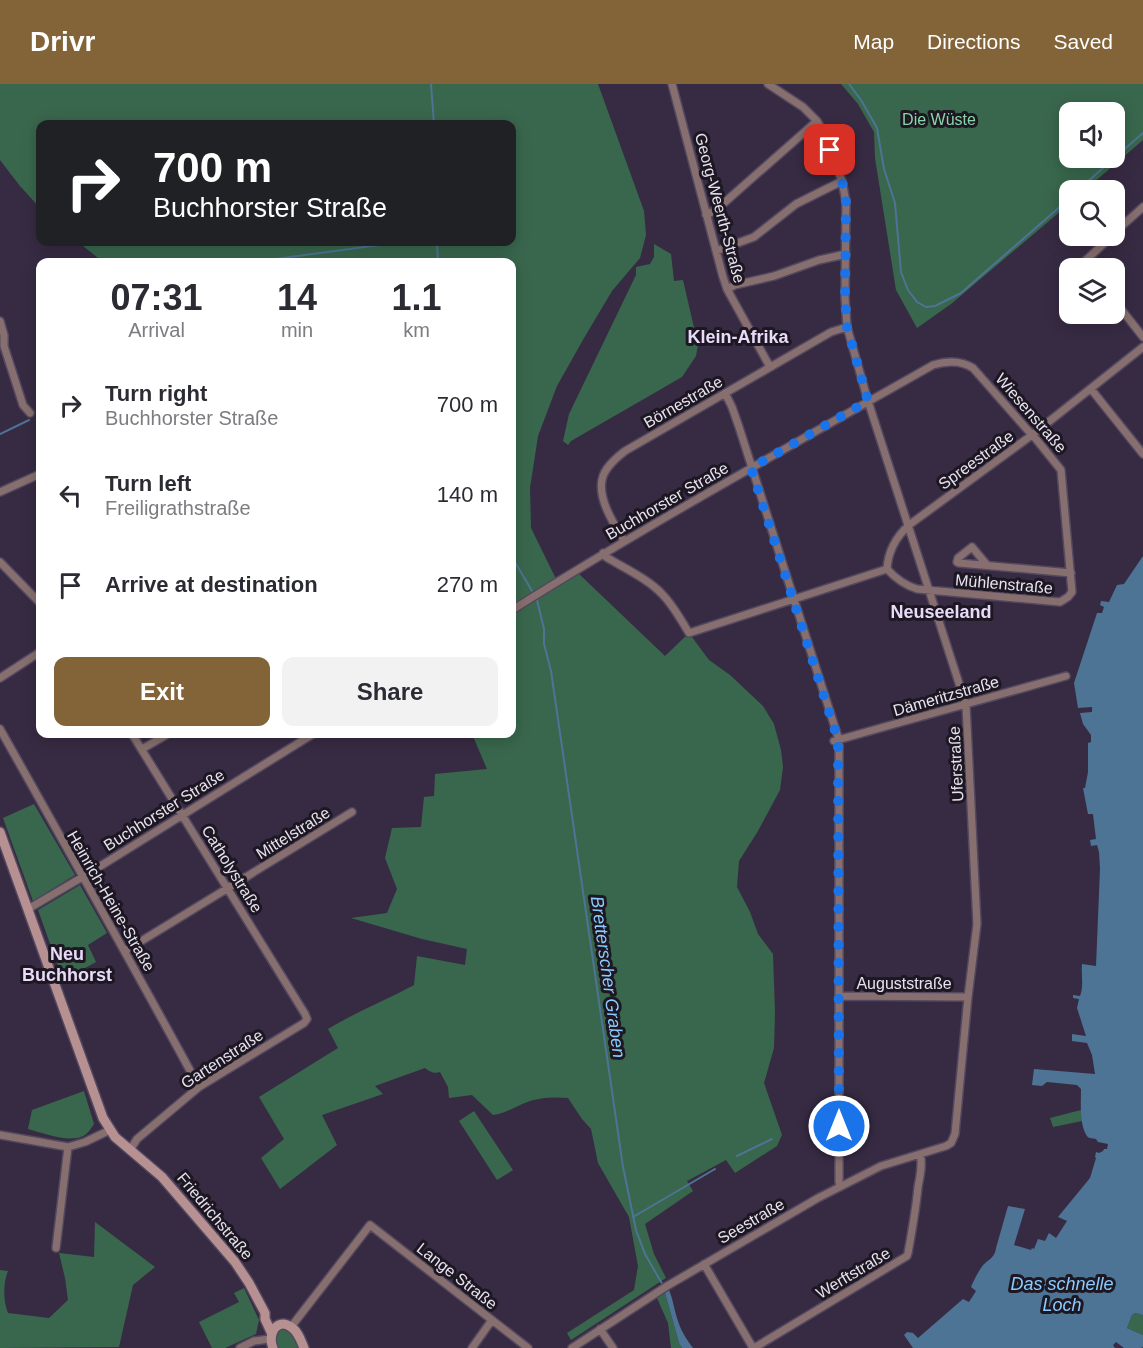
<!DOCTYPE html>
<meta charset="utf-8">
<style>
body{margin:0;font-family:Arial,sans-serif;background:#f2f2f3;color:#2b2b33;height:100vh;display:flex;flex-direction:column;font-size:22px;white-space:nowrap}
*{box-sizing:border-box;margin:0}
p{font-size:20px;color:#7c7c81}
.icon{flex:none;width:33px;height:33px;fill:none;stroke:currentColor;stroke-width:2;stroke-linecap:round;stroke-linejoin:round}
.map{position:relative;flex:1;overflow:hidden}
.panel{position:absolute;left:36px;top:174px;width:480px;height:480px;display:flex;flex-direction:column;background:#fff;border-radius:12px;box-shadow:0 3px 15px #0003}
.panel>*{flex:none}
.banner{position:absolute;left:36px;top:36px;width:480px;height:126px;border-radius:12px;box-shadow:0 3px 15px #0003;background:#202124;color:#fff;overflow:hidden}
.fabs{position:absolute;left:1059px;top:18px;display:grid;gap:12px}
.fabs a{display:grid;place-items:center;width:66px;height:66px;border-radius:12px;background:#fff;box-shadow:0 3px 15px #0003;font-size:30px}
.pin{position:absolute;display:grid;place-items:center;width:51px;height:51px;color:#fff;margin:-26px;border-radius:12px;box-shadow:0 3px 9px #0006}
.me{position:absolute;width:66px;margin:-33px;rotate:0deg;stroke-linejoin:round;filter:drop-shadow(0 0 4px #0008)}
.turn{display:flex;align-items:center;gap:21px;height:126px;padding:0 18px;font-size:27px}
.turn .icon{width:78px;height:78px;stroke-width:2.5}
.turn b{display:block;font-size:42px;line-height:51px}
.eta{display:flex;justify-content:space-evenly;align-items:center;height:102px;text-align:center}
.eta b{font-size:36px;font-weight:700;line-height:42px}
.action{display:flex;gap:12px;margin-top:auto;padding:12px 18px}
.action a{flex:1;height:69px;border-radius:12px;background:#836338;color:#fff;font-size:24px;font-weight:700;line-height:69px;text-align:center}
.action a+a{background:#f2f2f3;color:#2b2b33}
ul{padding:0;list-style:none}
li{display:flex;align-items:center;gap:18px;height:90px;padding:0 18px}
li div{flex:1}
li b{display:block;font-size:22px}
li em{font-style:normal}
header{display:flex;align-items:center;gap:36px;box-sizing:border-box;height:84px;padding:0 30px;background:#836338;color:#fff}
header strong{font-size:28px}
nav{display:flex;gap:33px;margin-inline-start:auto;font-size:21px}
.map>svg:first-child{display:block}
</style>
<header>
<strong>Drivr</strong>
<nav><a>Map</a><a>Directions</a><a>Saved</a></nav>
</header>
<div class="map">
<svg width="1143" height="1264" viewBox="0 0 1143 1264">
<rect width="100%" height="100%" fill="#372b43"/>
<path fill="#39674d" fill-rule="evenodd" d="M0 0H598L644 127 646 151 640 174 612 207 584 254 557 302 538 352 530 404 531 444 557 497 577 488 665 572 689 549 709 576 730 591 763 622 774 640 781 666 783 683 780 706 758 747 739 777 737 803 750 828 758 850 773 870 775 929 774 964 764 999 782 1051 777 1062 735 1089 726 1076 687 1097 693 1107 645 1140 654 1170 666 1194 571 1256 567 1249 634 1206 638 1182 629 1133 598 1079 591 1045 582 1035 568 1014C554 1013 539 1013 525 1019 514 1023 505 1030 493 1031L472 1011 449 1014 448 1003 440 988C434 990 430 988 425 984L375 1002 383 1010 322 1031 337 1061 280 1105 261 1074 284 1055 259 1013 338 964 328 945C356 928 386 916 414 901L417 872 465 881 467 865 422 855 351 834 387 829 397 805 385 774 392 744 421 743 424 713 434 712 435 690 487 685 472 650H512V178H100L98 174 78 158H512V40H40V124L20 102 0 76Z
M841 0H1143V56L1085 106H1070L1069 120 951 220 917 244 896 206 875 74 874 48 858 20ZM1070 28H1114V74H1070Z
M654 160 671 170 674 197 683 196 698 261 696 272 682 293 571 357 568 361 563 357 569 330 636 191V183L650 180 654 173Z
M34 720 75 791 33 817 3 734Z
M80 801 107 849 88 861 96 878 63 896 38 826Z
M84 1007 94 1040C91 1044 89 1048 85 1051 71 1060 43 1049 28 1045L32 1026Z
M1081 1026 1082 1037 1053 1043 1050 1034Z
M474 1027 513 1086 497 1096 459 1037Z
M95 1138 155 1183 133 1201 119 1263 0 1264V1186L8 1187C3 1199 3 1217 8 1229L49 1234 68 1216 65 1194 59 1169 94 1173Z
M244 1204 259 1236 256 1250 225 1264H212L199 1238 239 1218 234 1209Z
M665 1209 679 1259 682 1264H671L668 1239 657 1214Z
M1135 1229 1143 1231V1251L1127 1244 1132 1231Z
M284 1244C293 1246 296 1256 300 1264H278L276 1260 275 1250 280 1246Z"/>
<path fill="#4d7495" d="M1143 472V1231L1135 1229 1132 1231 1127 1244 1143 1251V1263L1141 1264H1124L1116 1258 1113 1261 1115 1264H913L904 1251 907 1248 913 1249 918 1254 963 1215 969 1218 976 1207 971 1203C974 1196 977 1190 981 1184 986 1176 995 1175 996 1164L1008 1122 1025 1125 1014 1161 1031 1166 1032 1164 1034 1165 1038 1155 1045 1157 1049 1149 1056 1154 1067 1137 1058 1133 1090 1094 1096 1074 1095 1073 1096 1068 1099 1069 1103 1067 1104 1065H1107L1108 1060 1098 1058 1096 1055C1092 1054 1089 1055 1087 1052 1079 1041 1081 1018 1081 1005L1077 1001 1047 998 1042 1002 1032 1001 1034 985 1095 990 1092 971 1087 959 1072 957V950L1086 952 1077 924 1079 915 1073 914V911L1080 912C1084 903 1081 890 1082 880L1096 882 1100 785 1099 768 1097 761 1091 762 1090 756 1096 755 1093 730H1088L1083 704H1085L1088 688V659L1091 658V651L1083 640 1080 629 1092 628V623L1078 624 1074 599 1097 529H1102L1104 523 1100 521 1101 517 1109 518 1117 501 1124 500Z
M669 1206C673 1215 674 1225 677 1234 680 1245 686 1255 693 1264H682L679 1259 665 1209Z"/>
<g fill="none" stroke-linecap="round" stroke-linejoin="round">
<path stroke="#4d7495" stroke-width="2" d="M431 0 434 40
M849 0 861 16 877 44 884 85 895 119 901 188 908 206 917 218 926 223 935 222 961 209 1070 114
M1078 106 1143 49
M437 158 438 178
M253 178 402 158
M0 350 29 336
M512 473 532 507
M537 516 544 545V560L551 587 623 1083 636 1146 645 1170 664 1203
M737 1072 772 1055
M633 1133 715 1085"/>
<defs>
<path id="minor" d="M672 0 723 193 727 205 770 283
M706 131 716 126 817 37
M1114 149 1143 123
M716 167 754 153 796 120 842 97
M1090 184 1085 177 1112 152
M727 205 735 201 774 192 819 176 846 170
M1114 216 1143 253
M0 237 4 251V262L23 321 30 329
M1091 305 1143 370
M725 309 732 323 739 343 839 656V1098L840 1102
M0 408 40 390
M624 457C614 440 598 416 602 396 604 384 616 374 625 367L831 248 847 243
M603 469 606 473C624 484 648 495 662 510 673 521 681 536 689 549L887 485
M0 478 40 519
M987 481 972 463 958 474 957 478 959 479 1071 489
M512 526C649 440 792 361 933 281 946 277 961 276 973 284L1032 351 1036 355 1061 386 1072 508 1068 513 1060 518 917 505C904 501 896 495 887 485 888 467 896 453 909 441L1032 351 1143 263
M0 594 40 568
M0 645C67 764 134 883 199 1003
M834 657 1066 592
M142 665 168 650
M28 825 86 791 313 650
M125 867 352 728
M839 912 968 913
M0 1051 68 1063 85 1058 110 1046
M130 1066 137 1055 199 1003 304 939 307 935 305 930 132 650
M56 1164 68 1063
M704 1180 753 1264
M291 1243 370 1141 528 1264
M600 1245 613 1264
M240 1264 254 1257 270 1255
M472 1264 492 1236
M572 1264 667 1202 818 1114 881 1082 946 1062 951 1059 955 1050 968 913 977 840 966 621 868 317 847 243 845 213 846 118 842 97 823 48 817 37 803 23 768 0
M754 1264 907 1172 908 1169C912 1147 916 1125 918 1103 920 1092 923 1080 920 1070"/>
<path id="secondary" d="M0 748 103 1034 115 1053 162 1093 235 1178 249 1199 265 1229V1235L271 1248
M273 1264C267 1250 277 1233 291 1243 298 1247 301 1257 304 1264"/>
</defs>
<use href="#minor" stroke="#53485f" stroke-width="10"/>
<use href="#secondary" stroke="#53485f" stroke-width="12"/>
<use href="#minor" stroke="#876f6f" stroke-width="7"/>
<use href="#secondary" stroke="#b79191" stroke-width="9"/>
</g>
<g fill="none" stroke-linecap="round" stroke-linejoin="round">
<path stroke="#1a73e8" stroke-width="10" stroke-dasharray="0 18" d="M830 66 842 97 846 118 845 213 847 243 868 317 751 384 838 656 839 1042"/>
</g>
<g text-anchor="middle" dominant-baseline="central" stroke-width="6" stroke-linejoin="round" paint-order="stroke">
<g font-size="16" fill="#8ad5a9" stroke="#1c1721">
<text x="939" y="35">Die Wüste</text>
</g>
<g font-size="16" fill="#e8e1f0" stroke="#1c1721">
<text transform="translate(720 124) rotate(75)">Georg-Weerth-Straße</text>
<text transform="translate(683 318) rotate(-30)">Börnestraße</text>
<text transform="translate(1031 329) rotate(49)">Wiesenstraße</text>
<text transform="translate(976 376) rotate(-36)">Spreestraße</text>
<text transform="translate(667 417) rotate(-30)">Buchhorster Straße</text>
<text transform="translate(1004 500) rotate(5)">Mühlenstraße</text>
<text transform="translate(946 612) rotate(-16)">Dämeritzstraße</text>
<text transform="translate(956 680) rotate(-93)">Uferstraße</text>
<text transform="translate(164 726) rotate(-32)">Buchhorster Straße</text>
<text transform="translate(293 749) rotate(-32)">Mittelstraße</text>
<text transform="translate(232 785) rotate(58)">Catholystraße</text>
<text transform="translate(111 817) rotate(60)">Heinrich-Heine-Straße</text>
<text x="904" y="899">Auguststraße</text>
<text transform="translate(222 975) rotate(-33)">Gartenstraße</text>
<text transform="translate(215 1132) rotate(50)">Friedrichstraße</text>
<text transform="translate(751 1137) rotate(-30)">Seestraße</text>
<text transform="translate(853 1189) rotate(-31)">Werftstraße</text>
<text transform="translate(457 1192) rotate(38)">Lange Straße</text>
</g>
<g font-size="18" font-weight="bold" fill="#e8daf9" stroke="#1c1721">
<text x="738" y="253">Klein-Afrika</text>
<text x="941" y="528">Neuseeland</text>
<text x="67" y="870">Neu<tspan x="67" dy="21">Buchhorst</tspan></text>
</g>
<g font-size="18" font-style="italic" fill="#8ccbff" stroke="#1c1721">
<text transform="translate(608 893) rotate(82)">Bretterscher Graben</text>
<text x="1062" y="1200">Das schnelle<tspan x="1062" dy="21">Loch</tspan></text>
</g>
</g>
</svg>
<div class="fabs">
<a><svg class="icon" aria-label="sound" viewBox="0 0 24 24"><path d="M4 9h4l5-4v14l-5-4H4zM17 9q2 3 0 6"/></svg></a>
<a><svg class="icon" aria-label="search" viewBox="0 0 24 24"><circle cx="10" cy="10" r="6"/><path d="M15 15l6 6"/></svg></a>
<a><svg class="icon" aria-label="layers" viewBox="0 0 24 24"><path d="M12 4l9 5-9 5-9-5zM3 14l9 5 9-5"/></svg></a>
</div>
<div class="pin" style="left:830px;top:66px;background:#d93025"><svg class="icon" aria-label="arrive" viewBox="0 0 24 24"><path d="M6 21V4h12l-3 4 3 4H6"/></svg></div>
<svg class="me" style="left:839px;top:1042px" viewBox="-20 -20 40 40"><circle r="17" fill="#1a73e8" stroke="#fff" stroke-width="3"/><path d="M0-11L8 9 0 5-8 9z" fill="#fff"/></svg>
<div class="banner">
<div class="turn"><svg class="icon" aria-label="right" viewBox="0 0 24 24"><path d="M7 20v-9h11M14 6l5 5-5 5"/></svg><div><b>700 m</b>Buchhorster Straße</div></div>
</div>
<section class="panel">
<div class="eta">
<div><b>07:31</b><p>Arrival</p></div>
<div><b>14</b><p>min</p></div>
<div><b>1.1</b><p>km</p></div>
</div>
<ul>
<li><svg class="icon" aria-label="right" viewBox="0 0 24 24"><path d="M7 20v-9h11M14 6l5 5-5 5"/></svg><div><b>Turn right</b><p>Buchhorster Straße</p></div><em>700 m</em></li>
<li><svg class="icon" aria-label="left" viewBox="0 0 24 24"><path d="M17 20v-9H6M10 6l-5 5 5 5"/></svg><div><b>Turn left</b><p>Freiligrathstraße</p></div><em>140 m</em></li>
<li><svg class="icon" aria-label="arrive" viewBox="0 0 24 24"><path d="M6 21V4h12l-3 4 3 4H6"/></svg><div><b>Arrive at destination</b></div><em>270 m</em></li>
</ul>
<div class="action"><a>Exit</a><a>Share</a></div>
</section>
</div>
